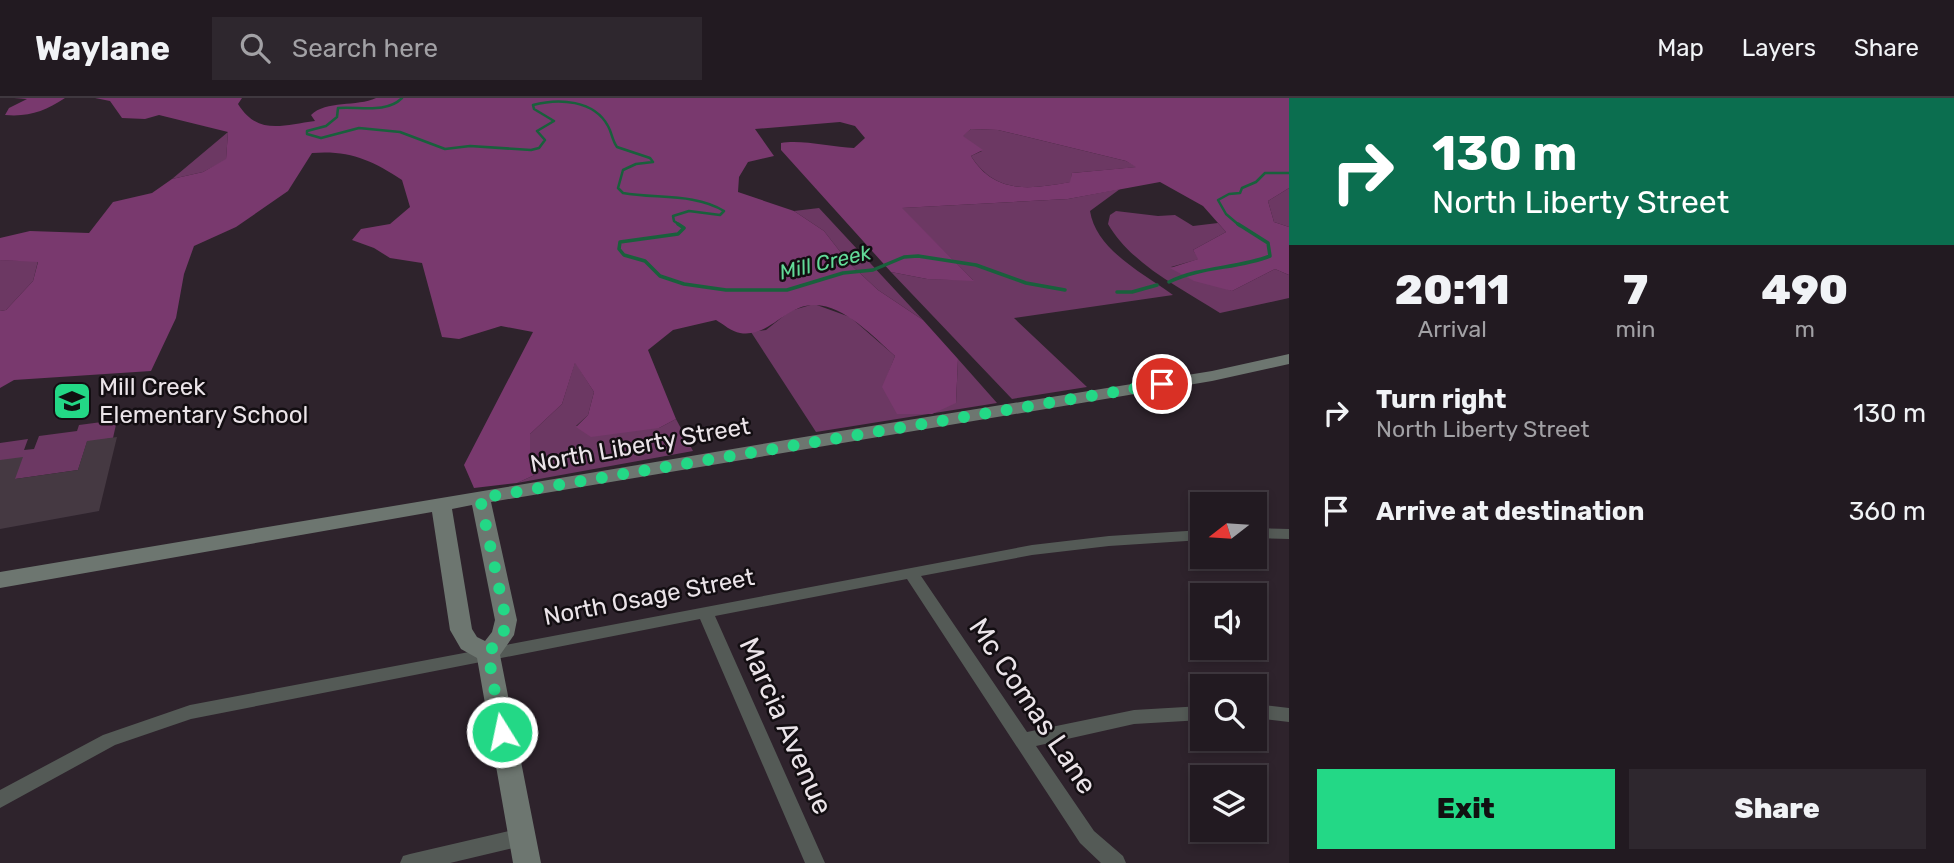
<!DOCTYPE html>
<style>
body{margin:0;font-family:Rubik,sans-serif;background:#2e272e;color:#f1f3f6;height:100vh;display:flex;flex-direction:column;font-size:26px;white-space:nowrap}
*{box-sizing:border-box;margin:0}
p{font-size:23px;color:#a2a1a5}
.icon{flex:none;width:38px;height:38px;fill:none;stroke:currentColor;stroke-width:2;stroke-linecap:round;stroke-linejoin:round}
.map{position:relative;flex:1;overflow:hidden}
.sheet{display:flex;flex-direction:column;background:#221a21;width:665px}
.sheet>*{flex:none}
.top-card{background:#0b6e4f;color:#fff;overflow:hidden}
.needle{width:46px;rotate:253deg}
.fabs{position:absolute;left:1190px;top:394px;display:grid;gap:14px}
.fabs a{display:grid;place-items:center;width:77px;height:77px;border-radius:0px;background:#221a21;box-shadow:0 4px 10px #0003,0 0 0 2px #3f383f;font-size:35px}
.pin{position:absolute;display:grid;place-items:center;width:60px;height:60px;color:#fff;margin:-30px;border:4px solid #fff;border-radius:50%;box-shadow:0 2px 7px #0007}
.me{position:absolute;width:77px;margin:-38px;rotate:350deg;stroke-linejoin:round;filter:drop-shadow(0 0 5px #0008)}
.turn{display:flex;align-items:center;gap:24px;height:147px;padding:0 28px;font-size:32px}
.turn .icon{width:91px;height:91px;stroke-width:2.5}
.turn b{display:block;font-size:49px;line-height:60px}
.eta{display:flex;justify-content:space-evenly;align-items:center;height:119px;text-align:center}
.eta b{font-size:42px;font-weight:800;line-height:49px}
.primary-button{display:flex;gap:14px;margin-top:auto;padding:14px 28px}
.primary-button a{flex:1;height:80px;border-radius:0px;background:#23d886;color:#111;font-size:28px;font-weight:800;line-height:80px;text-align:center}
.primary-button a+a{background:#2e272e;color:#f1f3f6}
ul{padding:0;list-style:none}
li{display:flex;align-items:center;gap:21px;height:98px;padding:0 28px}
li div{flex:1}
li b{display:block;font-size:26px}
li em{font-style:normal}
header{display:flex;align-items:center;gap:42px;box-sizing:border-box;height:98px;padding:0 35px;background:#221a21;border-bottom:2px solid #3f383f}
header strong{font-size:33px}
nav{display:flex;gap:38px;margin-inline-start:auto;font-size:24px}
.search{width:490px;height:63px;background:#2e272e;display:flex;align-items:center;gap:18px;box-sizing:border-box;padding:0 24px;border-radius:0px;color:#a2a1a5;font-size:26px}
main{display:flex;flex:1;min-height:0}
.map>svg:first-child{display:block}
</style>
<header>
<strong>Waylane</strong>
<div class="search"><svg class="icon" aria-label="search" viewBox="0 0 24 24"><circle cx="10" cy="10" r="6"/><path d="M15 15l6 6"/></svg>Search here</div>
<nav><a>Map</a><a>Layers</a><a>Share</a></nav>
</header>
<main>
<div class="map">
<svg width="1289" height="765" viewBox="0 0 1289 765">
<rect width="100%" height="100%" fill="#2e232c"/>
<path fill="#6c3863" d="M971 31 998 32 1126 63 1138 69 1072 75 1071 84C1030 91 996 97 971 58L982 53 962 38Z
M228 34 226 62 203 74 172 81Z
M1289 90V129L1274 124 1268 103Z
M1120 91 1090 113C1096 152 1143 175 1173 197L1014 220 1087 289 1012 301 891 174 927 181 973 182 901 110 1068 101Z
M819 110 923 222 878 192 849 165 824 133 794 113Z
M1116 113 1158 118 1175 117 1193 128 1218 125 1226 134 1193 152 1199 161 1171 169 1232 193 1275 171 1289 177V200L1220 215C1181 190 1132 167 1108 126L1110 117Z
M0 162 38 163 33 183 6 212 0 213Z
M814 206 850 219 895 258 883 289 956 305 958 261 997 305 816 334 751 234 766 232 790 213Z
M575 264 594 294 588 317 576 328 659 330 676 321 693 353 517 385 539 375 530 361V336L562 306Z
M117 322 113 340 87 344 78 372 15 381 0 362V345L28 341 24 352 34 351 39 338 77 333 79 327Z"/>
<path fill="#79396e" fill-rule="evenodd" d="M14 0H65C45 13 30 19 5 17L9 10 27 1Z
M95 0H242L238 6C258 38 283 27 315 23L311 17C326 2 357 9 376 0H1289V90L1268 103 1274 124 1289 129V177L1275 171 1232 193 1194 183 1170 170 1198 161 1193 152 1226 134 1203 108 1160 84 1068 101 902 110 974 183 927 181 891 174 781 52V45C800 41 832 49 854 50L865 40 855 28 840 24 755 31 774 58 748 64 739 79 738 94 794 113 824 133 849 165 878 192 923 222 958 261 956 305 932 316H897L882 289 895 258C875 240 843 206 814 207 785 207 769 240 740 235 732 234 723 226 716 222L673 232 648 252 676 321 659 330 591 339 576 329 588 317 594 294 575 265 562 306 530 336V361L539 375 517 385 474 390 464 367 533 234 501 228 459 241 442 239 422 165 390 160 374 150 352 142 361 131 390 126 410 109 402 82C372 62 349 52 312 55L288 93 236 129 194 148 184 176 176 220 151 273 14 282 0 290V213L6 212 33 183 38 164 0 162V140L30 133 89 135 113 104 152 95 172 81 203 74 226 61 228 34 159 17 145 21 122 20 110 3ZM971 31 998 32 1126 63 1136 69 1072 75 1070 84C1031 91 995 97 971 58L983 52 963 38Z"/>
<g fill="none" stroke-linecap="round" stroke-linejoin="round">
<path stroke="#19603c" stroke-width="2.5" d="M402 0C386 16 359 8 338 10L337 19 326 28 307 33V36L321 40 359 30 400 34 445 51 470 48 531 52 539 50 545 42 537 33 554 23 534 11 533 7C559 0 594 2 608 28 612 35 612 42 617 49L650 60 653 64 636 66 623 72 618 90 623 95C656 101 695 95 724 113L720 117 689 113 673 118 674 123 681 128
M1240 128 1226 116 1218 102 1229 96 1240 95 1242 90 1256 84 1265 75H1289"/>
<path stroke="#19603c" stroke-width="3.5" d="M678 126 684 130 678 136 620 144 619 151 624 157 645 163 660 178 684 186 726 192H787L843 175 873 172 904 159 918 158 976 167 1026 185 1065 192
M1169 184C1201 168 1237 171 1270 158L1268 145 1238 126
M1117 194H1132L1157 187"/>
</g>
<path fill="#453942" d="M117 339 99 413 0 431V362L23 359 15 381 78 372 87 343Z"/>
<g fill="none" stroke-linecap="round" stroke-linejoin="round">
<path fill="#545a56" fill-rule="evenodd" d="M1255 430 1289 431V441L1255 440Z
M1202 432V442L1109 448 1032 457 921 478 1027 634 1134 612 1202 608V622L1134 626 1036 648 1094 733 1123 758 1126 765H1101L1080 745 907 481 715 518 825 765H805L700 521 191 621 115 647 0 710V692L103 637 190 607 1032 447 1109 438Z
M1255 606 1289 610V624L1255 620Z
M522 730 529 733 532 739 529 745 522 748 450 765H400L403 758 410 756Z"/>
<path fill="#6d7670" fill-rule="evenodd" d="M1289 256V266L1212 283 491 404 517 522 514 537 500 557 541 765H513L477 560 461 551 450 532 432 414 0 490V474L822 336 1212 273ZM472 407 495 522 492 534 485 543 477 539 472 531 452 411Z"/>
</g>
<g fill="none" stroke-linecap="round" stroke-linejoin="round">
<path stroke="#23d886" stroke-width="12" stroke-dasharray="0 21.6" d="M502 634 488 555 503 537 506 522 480 400 1162 286"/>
</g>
<defs>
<symbol id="school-square" viewBox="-11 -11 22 22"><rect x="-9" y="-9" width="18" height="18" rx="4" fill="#23d886" stroke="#130e12"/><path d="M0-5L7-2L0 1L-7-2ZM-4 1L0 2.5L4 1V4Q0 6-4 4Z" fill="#111"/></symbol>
</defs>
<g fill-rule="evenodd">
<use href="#school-square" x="50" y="281" width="44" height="44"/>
</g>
<g text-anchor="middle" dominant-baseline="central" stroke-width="5" stroke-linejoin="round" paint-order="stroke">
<g font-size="21" font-style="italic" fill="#62da98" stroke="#130e12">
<text transform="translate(825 164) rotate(-13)">Mill Creek</text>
</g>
<g font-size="24" fill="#ebe4e9" stroke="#130e12" text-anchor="start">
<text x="99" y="289">Mill Creek<tspan x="99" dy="28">Elementary School</tspan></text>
</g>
<g font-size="24" fill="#ebe4e9" stroke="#130e12">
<text transform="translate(640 347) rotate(-10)">North Liberty Street</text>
<text transform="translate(649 499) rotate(-11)">North Osage Street</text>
</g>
<g font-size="28" fill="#ebe4e9" stroke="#130e12">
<text transform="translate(1033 608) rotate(56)">Mc Comas Lane</text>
<text transform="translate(786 628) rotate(66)">Marcia Avenue</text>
</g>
</g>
</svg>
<div class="fabs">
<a><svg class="needle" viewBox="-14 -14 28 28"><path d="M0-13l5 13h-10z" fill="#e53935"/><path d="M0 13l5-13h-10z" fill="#a2a1a5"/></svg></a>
<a><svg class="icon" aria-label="sound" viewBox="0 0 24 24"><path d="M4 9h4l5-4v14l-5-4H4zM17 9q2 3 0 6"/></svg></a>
<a><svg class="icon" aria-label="search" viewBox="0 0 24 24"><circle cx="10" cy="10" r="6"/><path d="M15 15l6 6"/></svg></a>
<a><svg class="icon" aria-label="layers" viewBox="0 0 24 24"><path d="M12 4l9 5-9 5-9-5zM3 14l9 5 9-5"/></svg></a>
</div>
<div class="pin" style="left:1162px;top:286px;background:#d93025"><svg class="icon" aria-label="arrive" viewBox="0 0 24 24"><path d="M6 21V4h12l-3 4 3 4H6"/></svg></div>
<svg class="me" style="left:502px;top:634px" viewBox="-20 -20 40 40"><circle r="17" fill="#23d886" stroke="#fff" stroke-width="3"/><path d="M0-11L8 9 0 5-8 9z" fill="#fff"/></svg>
</div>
<section class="sheet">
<div class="top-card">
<div class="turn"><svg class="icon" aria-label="right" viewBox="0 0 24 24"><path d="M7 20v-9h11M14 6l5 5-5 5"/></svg><div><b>130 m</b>North Liberty Street</div></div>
</div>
<div class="eta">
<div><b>20:11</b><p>Arrival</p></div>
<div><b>7</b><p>min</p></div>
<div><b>490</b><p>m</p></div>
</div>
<ul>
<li><svg class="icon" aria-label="right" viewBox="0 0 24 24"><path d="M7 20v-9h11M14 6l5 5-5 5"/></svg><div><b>Turn right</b><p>North Liberty Street</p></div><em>130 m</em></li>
<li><svg class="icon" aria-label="arrive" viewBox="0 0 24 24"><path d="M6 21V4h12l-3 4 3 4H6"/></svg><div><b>Arrive at destination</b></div><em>360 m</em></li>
</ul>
<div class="primary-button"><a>Exit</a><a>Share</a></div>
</section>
</main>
